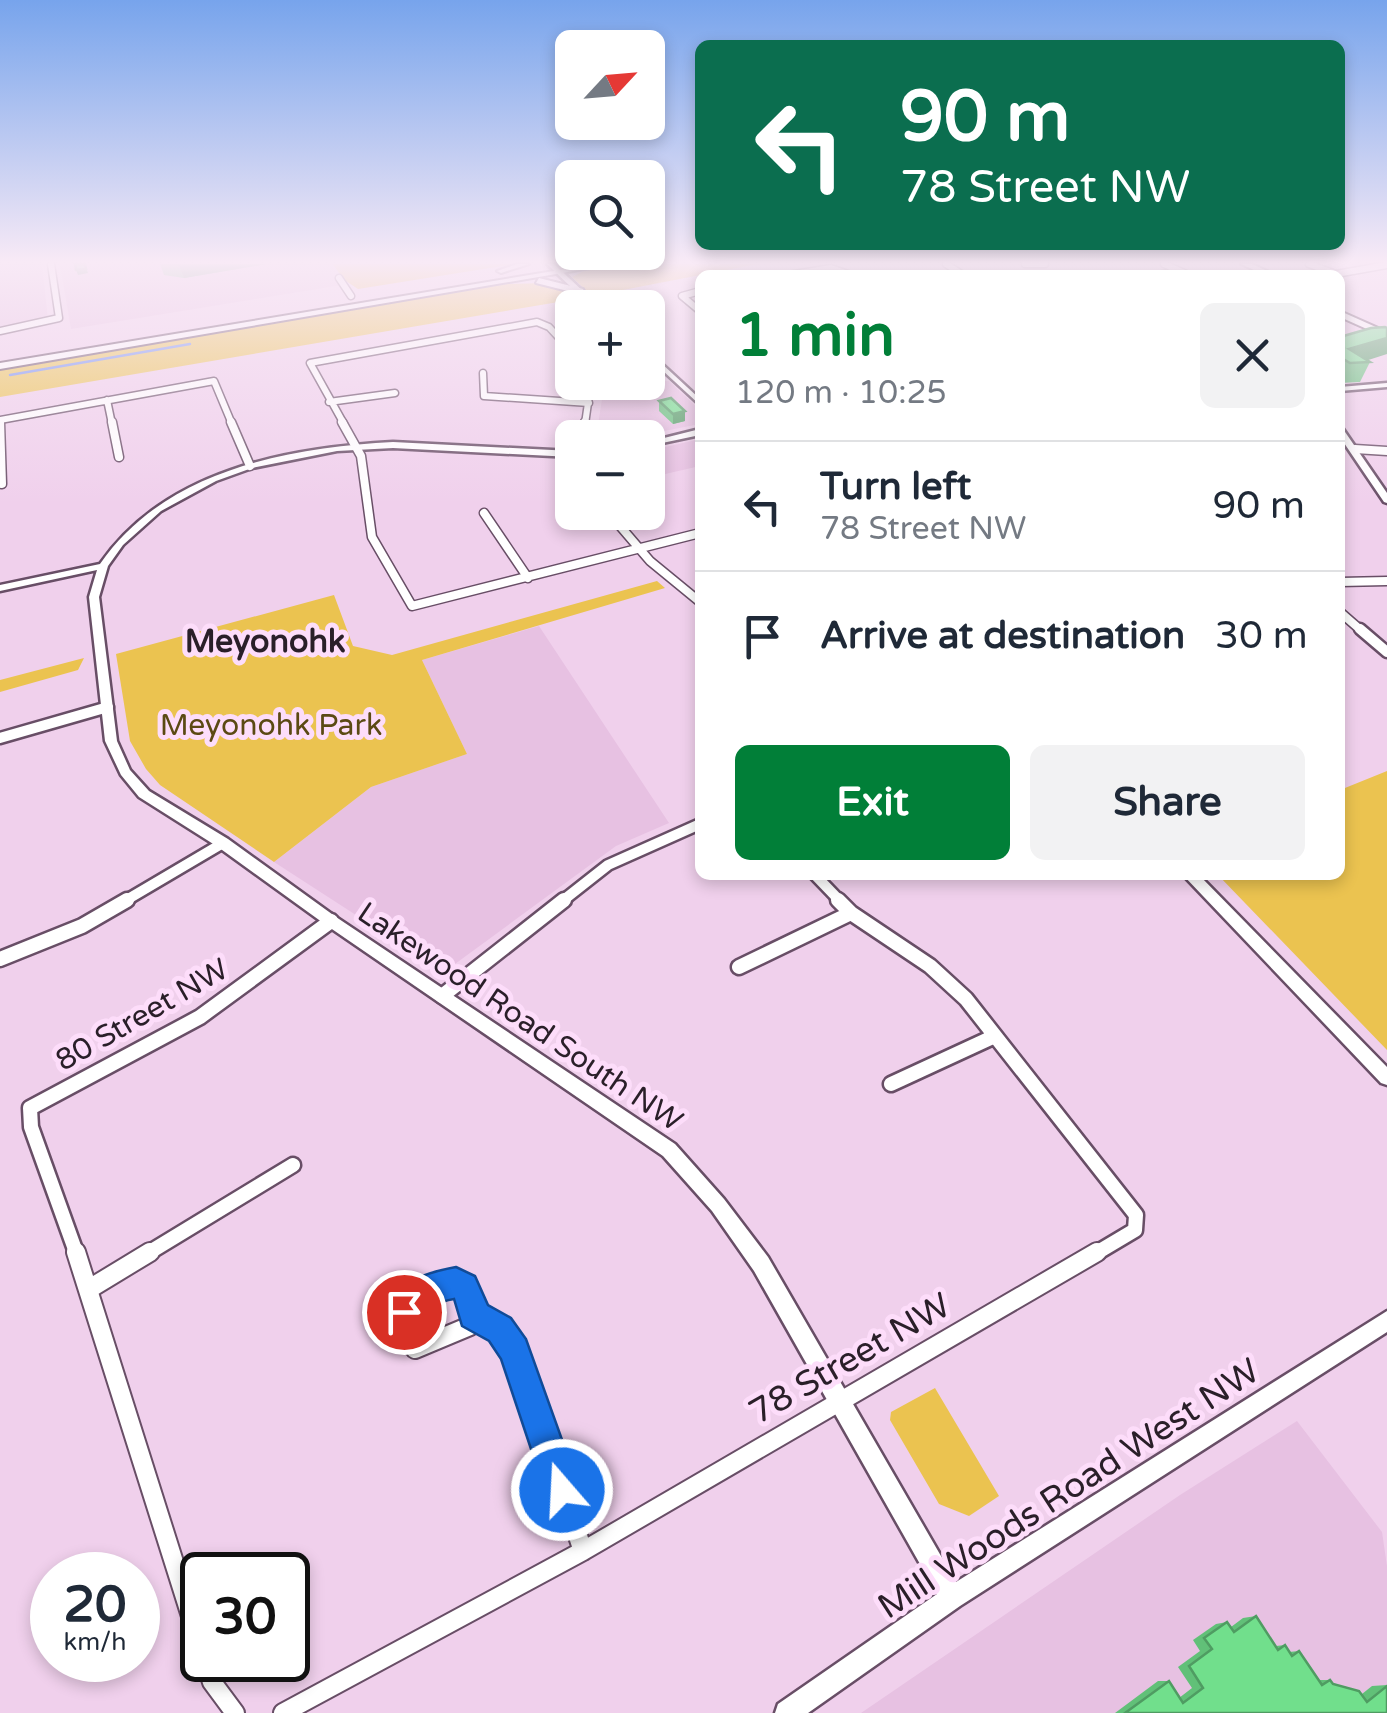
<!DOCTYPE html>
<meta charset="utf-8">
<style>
body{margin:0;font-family:"Varela Round",sans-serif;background:#f2f2f3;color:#1f2937;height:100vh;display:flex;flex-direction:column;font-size:38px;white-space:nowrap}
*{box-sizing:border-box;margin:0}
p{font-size:32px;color:#747a83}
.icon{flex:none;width:55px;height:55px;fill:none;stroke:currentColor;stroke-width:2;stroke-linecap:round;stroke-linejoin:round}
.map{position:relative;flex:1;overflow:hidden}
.drawer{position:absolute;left:695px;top:270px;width:650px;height:610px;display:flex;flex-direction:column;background:#fff;border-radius:15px;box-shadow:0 5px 15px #0003}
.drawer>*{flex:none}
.guide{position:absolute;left:695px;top:40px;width:650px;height:210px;border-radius:15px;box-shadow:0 5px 15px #0003;background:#0b6e4f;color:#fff;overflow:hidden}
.needle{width:65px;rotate:64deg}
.tools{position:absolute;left:555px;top:30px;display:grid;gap:20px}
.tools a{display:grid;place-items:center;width:110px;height:110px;border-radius:15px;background:#fff;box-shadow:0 5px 15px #0003;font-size:50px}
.speed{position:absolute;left:30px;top:1552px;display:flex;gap:20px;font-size:50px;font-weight:700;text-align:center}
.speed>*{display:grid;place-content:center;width:130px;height:130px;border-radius:50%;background:#fff;box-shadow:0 5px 15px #0003;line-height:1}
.speed small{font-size:25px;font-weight:400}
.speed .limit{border:5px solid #111;border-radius:15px;background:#fff;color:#111}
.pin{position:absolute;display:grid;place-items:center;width:85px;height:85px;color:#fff;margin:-42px;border:5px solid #fff;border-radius:50%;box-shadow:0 2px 10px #0007}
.me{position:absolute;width:110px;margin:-55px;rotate:341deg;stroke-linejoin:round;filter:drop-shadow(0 0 8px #0008)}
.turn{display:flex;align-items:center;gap:35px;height:210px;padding:0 40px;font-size:45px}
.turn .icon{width:130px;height:130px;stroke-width:2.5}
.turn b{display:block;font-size:70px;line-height:85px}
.round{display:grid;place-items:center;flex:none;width:105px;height:105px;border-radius:15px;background:#f2f2f3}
.summary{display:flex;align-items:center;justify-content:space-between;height:170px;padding:0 40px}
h1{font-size:60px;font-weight:700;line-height:75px;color:#017f38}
.cta{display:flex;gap:20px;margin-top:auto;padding:20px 40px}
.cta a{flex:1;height:115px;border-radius:15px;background:#017f38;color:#fff;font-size:40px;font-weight:700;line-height:115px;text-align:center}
.cta a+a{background:#f2f2f3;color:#1f2937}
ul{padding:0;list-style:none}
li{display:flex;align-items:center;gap:30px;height:130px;padding:0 40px;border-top:2px solid #e0e1e3}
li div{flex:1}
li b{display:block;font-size:38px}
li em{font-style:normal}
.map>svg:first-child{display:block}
</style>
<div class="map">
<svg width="1387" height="1713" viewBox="0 0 1387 1713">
<rect width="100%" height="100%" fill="#f0d0ec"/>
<path fill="#e7c1e2" d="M0 264H42L48 320 0 328Z
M333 264 348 284 71 329 60 265Z
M669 381 700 410V424L633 437 596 438 604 386Z
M700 439V466L661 475 648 456V451Z
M539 626 669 823 616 846 444 972 274 862 371 787 467 754 422 660Z
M1297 1421 1382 1532 1387 1566V1713H861L1180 1495Z"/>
<path fill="#ebc350" d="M333 264H515L358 289 343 279Z
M625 264H757L592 296 572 277 584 271Z
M547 283 582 298 0 397V369L507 284Z
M657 581 665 588 422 660 467 754 371 787 274 862 160 785 146 769 130 741 116 654 334 595 353 646 392 655Z
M84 658 78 670 0 692V680Z
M1387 771V1050L1218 875H1340V790Z
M935 1388 999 1496 969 1516 939 1504 890 1420 891 1412Z"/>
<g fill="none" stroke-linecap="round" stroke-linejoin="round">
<path stroke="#6e8bf1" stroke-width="2.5" d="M10 375 190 344"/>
<defs>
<path id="minor-far4" d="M946 264 963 275
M1025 264H1045
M1164 264 1189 275
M1309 264 1336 274 1387 265
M788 275 831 268 851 275
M1158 275 1180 271
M339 278 351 296
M700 291 682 296 700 311
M0 331 59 318 51 264
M483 373 484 396 589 403
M107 400 112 424
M329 402 395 393
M0 420 214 381 232 424
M0 420V424
M344 424 310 363 537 322 549 327 572 352
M585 424 591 382"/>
<path id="minor-far3" d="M0 422 2 484
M112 422 119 457
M231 422 250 466
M342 422 361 456 372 537 412 606 700 533
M583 438 585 422
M1355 449 1387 451
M608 512 650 561 700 602
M484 513 528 578
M1340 582 1387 581
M1340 612 1363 632"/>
<path id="minor-far2" d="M1360 629 1387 652
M0 738 108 707
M815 875 841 902
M123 902 223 843
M561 902 608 865 700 824"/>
<path id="minor-far1" d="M838 900 851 913 930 966 966 999 1136 1215 1135 1230 1093 1255
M0 959 82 926 127 900
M739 967 851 913
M442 996 564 900
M891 1084 995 1036
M77 1255 31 1127 30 1108 200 1017 331 921
M145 1255 293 1165"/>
<path id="minor" d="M76 1252 202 1651
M456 1283 471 1294 474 1315 470 1326 415 1349 403 1326C404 1293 428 1286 456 1283Z
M89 1289 150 1252
M474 1315 500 1329 515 1350 583 1551
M205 1660 212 1682 235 1713
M283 1713 583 1551 1097 1252"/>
<path id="tertiary" d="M547 264H554L601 308H593Z
M648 351 700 399V405L648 357Z
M1387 383V387L1340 391V387Z
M1340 428 1343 429 1387 493V503L1384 502 1340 437Z
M700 429V435L648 446V442Z
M393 442 572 451V457L393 448 337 451 252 468 216 481 161 511 123 545 108 566 99 597 117 741 130 770 149 791 228 839 336 917 675 1144 724 1199 768 1257 956 1582 1387 1311V1332L960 1606 808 1713H775L778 1704 937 1594 754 1271 712 1211 663 1156 326 925 218 847 139 797 121 775 105 741 89 597 97 570 0 591V585L100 564C165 470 286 448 393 442Z
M1183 875H1199L1387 1067V1085L1381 1083Z"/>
<path id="secondary" d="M517 264H529L501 273 497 271Z
M596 264H614L0 369V363Z
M1241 264H1252L1276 275H1265Z
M539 278 583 289 584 291 580 294 536 283Z
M1340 311 1387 332V338L1340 317Z"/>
</defs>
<use href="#minor-far4" stroke="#684e66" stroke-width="9"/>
<use href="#minor-far3" stroke="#684e66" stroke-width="11"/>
<use href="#minor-far2" stroke="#684e66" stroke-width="15"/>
<use href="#minor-far1" stroke="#684e66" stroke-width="19"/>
<use href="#minor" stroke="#684e66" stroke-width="22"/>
<use href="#tertiary" stroke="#684e66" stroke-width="5"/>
<use href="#secondary" stroke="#684e66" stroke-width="4"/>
<use href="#minor-far4" stroke="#fff" stroke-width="6"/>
<use href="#minor-far3" stroke="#fff" stroke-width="8"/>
<use href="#minor-far2" stroke="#fff" stroke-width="10"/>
<use href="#minor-far1" stroke="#fff" stroke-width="14"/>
<use href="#minor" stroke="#fff" stroke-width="18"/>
<use href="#tertiary" fill="#fff" fill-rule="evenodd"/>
<use href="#secondary" fill="#fff" fill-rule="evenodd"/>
</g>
<path fill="#61c078" d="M160 264H266L184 278 164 275Z
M1340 337 1370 362 1360 382 1340 383Z
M659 401 685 411V421L673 424 659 411Z
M1256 1616 1276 1646 1285 1645 1289 1652 1299 1651 1319 1680H1330L1333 1684 1362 1694 1372 1686 1387 1685V1713H1115L1158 1681H1169L1179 1698 1192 1688 1178 1667 1200 1651 1193 1640 1216 1624 1227 1622 1231 1627 1243 1618Z"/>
<path fill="#4f9c62" d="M85 264 88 273 78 275 76 270Z
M184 264H266L184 278 179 265Z
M1387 338V354L1359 363 1349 349Z
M685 411V421L673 424V414Z"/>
<path fill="#71df8c" stroke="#4f9c62" stroke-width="2.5" d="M75 264H85L86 269 76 270Z
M1385 327 1387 328V338L1349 349 1370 362 1350 363 1340 357V349L1345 348 1340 347V337L1371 328Z
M671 398 685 411 673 414 659 401Z
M1256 1616 1278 1650 1285 1645 1292 1656 1299 1651 1322 1685 1330 1680 1333 1684 1359 1691 1367 1702 1387 1686V1713H1125L1169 1681 1183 1703 1203 1688 1189 1666 1212 1649 1204 1638 1227 1622 1234 1632Z"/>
<linearGradient id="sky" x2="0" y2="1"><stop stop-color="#77a4ec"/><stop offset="0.52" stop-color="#f8eaf6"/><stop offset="1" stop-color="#f8eaf6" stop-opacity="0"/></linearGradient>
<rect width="1387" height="504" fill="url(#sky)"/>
<path fill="#1a73e8" stroke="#114b97" stroke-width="2.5" d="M456 1267 475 1276 488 1305 511 1318 526 1339 580 1490 575 1503 562 1508 549 1503 501 1359 489 1341 462 1326 454 1299C424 1304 426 1320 404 1329L393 1324 388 1312C402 1280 423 1273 456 1267Z"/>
<g text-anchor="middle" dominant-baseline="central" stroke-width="10" stroke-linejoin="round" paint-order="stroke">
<g font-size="30" fill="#5b4913" stroke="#fdddfa">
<text x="271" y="725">Meyonohk Park</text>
</g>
<g font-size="30" fill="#2a1f29" stroke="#fdddfa">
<text transform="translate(142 1015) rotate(-30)">80 Street NW</text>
<text transform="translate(520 1017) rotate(34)">Lakewood Road South NW</text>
</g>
<g font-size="32" font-weight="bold" fill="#2a1f29" stroke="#fdddfa">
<text x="265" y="642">Meyonohk</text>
</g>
<g font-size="35" fill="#2a1f29" stroke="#fdddfa">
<text transform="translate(850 1359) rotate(-30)">78 Street NW</text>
<text transform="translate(1069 1489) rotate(-33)">Mill Woods Road West NW</text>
</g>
</g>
</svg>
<div class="tools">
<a><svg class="needle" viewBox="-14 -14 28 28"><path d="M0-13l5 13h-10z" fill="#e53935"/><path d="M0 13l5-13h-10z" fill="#747a83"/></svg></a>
<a><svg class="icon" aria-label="search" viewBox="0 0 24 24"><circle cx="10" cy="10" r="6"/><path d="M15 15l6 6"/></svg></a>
<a>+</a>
<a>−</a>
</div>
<div class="speed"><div>20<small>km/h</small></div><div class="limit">30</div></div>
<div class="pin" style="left:404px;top:1312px;background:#d93025"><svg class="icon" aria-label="arrive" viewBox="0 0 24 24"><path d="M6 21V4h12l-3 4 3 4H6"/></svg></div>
<svg class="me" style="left:562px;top:1490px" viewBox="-20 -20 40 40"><circle r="17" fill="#1a73e8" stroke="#fff" stroke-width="3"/><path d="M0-11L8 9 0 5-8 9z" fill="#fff"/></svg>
<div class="guide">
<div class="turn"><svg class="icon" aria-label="left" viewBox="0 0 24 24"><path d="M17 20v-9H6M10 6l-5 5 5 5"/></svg><div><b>90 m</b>78 Street NW</div></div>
</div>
<section class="drawer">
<div class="summary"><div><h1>1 min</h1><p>120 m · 10:25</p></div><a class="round"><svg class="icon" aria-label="close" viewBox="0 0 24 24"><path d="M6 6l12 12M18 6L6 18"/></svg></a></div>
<ul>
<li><svg class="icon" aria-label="left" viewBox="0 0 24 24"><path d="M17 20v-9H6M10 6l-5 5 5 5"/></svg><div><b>Turn left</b><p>78 Street NW</p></div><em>90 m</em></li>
<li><svg class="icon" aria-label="arrive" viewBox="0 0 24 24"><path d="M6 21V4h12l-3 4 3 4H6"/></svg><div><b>Arrive at destination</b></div><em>30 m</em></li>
</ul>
<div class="cta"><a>Exit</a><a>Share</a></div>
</section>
</div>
